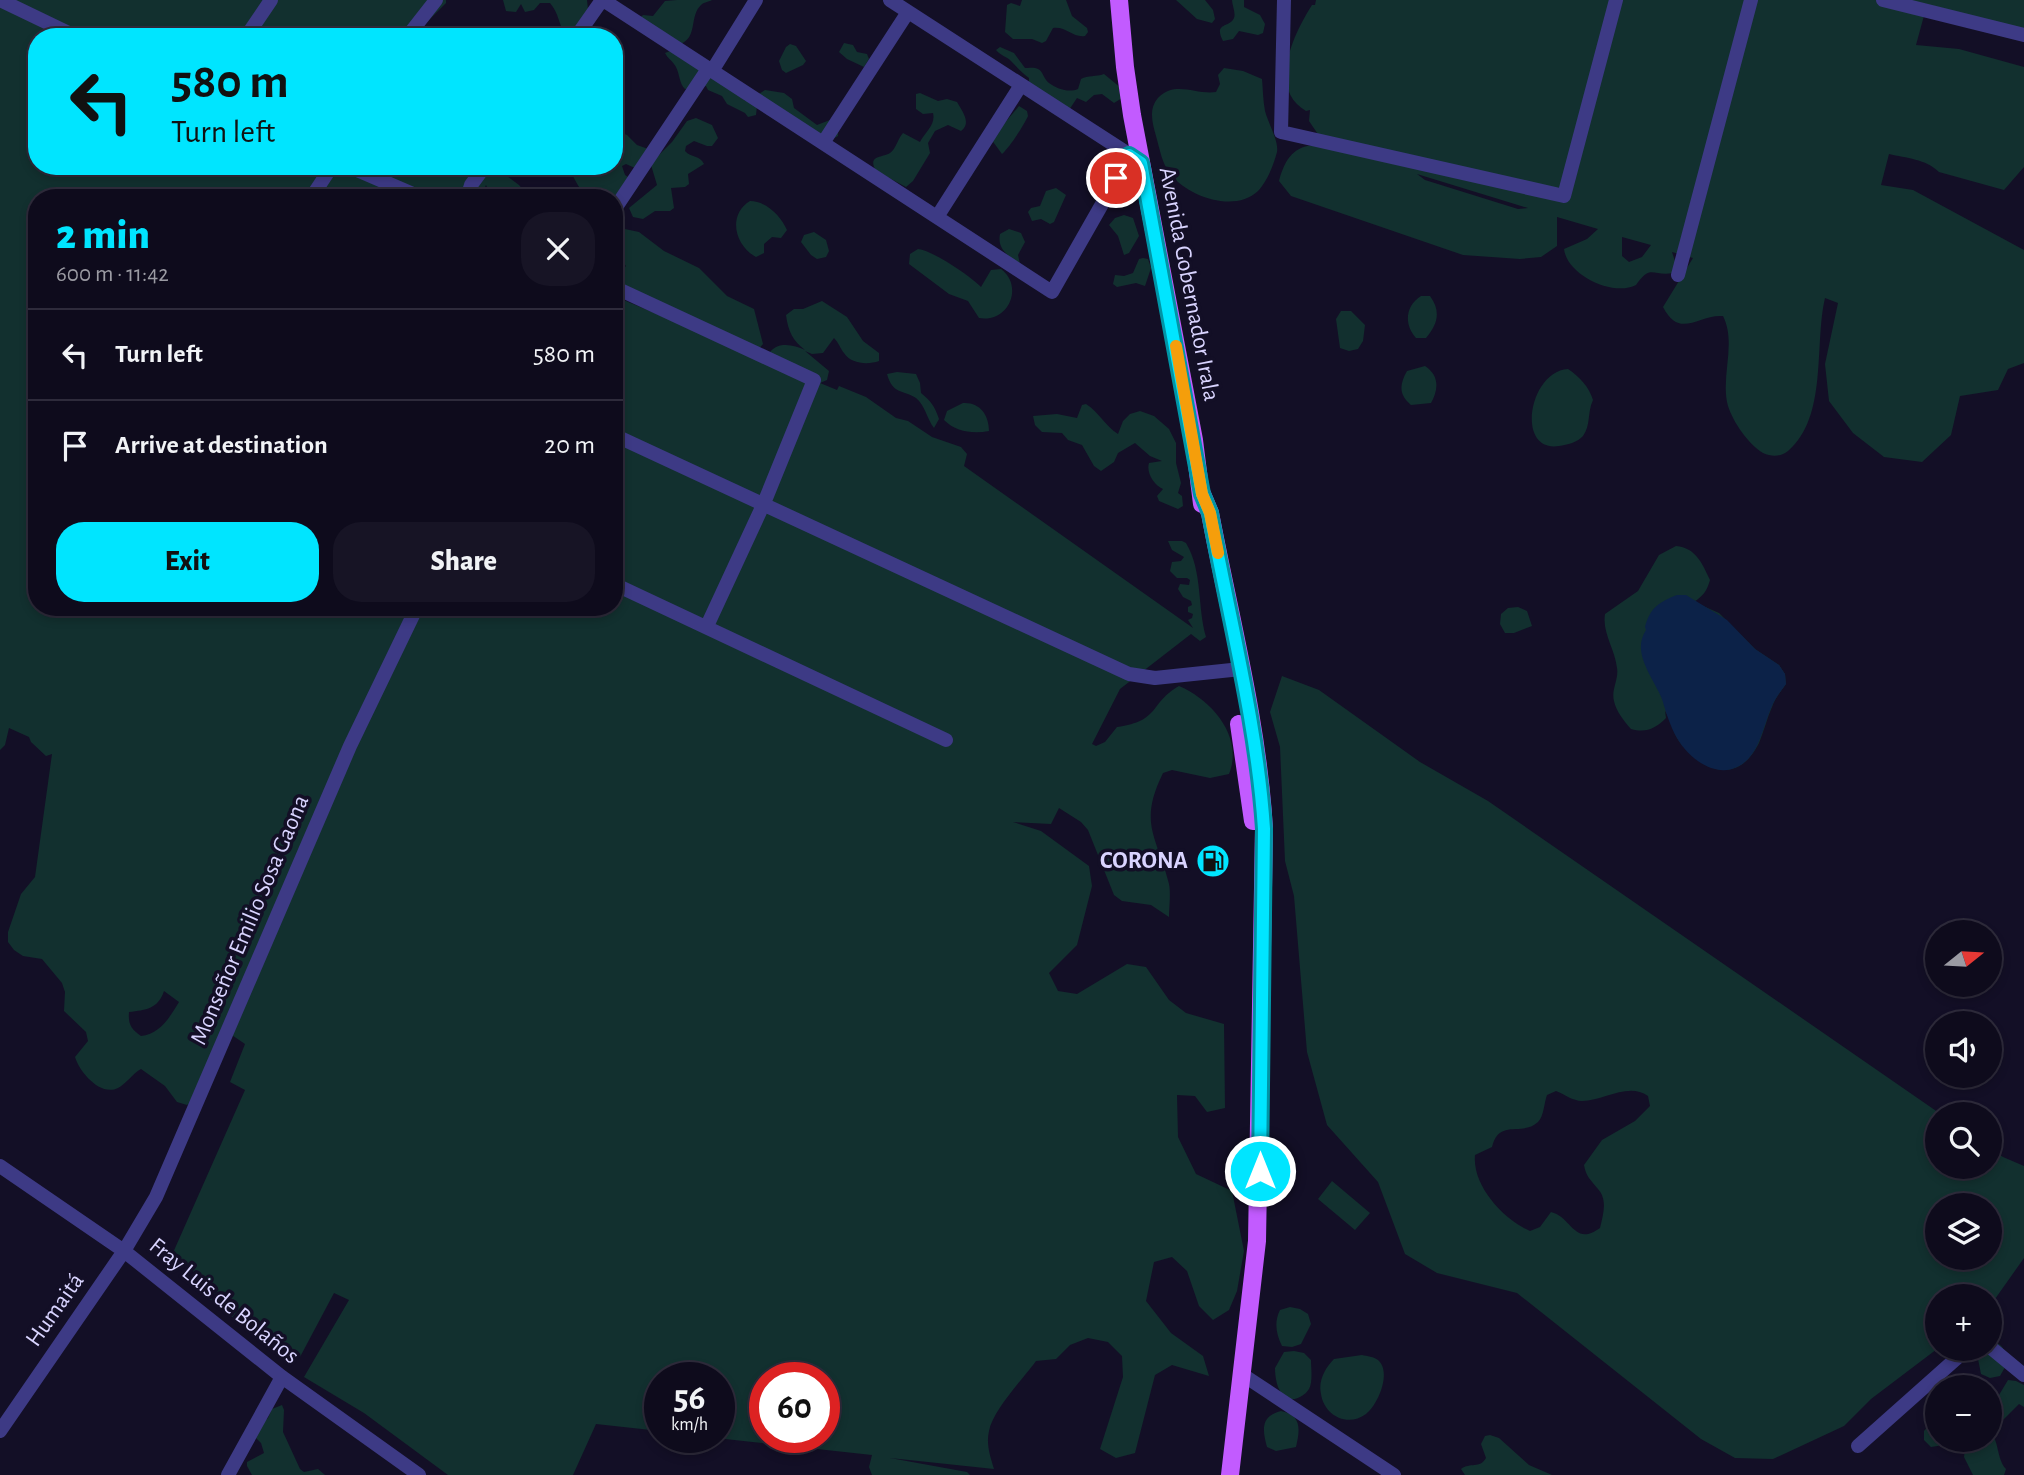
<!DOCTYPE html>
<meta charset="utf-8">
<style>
body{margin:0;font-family:"Alegreya Sans",sans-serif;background:#171425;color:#f1f3f6;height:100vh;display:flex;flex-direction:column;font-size:26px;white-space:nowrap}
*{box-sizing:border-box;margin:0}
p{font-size:23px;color:#9b9ba3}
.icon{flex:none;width:38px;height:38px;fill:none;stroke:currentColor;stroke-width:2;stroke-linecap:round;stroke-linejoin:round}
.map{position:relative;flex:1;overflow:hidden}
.panel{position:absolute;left:28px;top:189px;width:595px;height:427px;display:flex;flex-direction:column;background:#0e0b1c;border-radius:28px;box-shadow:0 4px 10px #0003,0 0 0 2px #2e2b3b}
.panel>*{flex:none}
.top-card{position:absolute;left:28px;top:28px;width:595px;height:147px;border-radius:28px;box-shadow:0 4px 10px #0003,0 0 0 2px #2e2b3b;background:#00e5ff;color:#111;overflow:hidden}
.needle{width:46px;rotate:72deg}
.controls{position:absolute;left:1925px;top:920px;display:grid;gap:14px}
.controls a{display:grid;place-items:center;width:77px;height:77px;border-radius:50%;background:#0e0b1c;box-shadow:0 4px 10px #0003,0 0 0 2px #2e2b3b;font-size:35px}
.speed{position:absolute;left:644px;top:1362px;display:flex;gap:14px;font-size:35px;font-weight:700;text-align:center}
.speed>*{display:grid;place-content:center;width:91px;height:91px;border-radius:50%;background:#0e0b1c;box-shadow:0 4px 10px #0003,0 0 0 2px #2e2b3b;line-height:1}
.speed small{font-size:18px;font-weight:400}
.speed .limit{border:10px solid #d22;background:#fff;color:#111}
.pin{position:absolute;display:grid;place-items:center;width:60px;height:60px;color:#fff;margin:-30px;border:4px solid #fff;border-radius:50%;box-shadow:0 2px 7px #0007}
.me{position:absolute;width:77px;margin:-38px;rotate:0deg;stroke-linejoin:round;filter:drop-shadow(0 0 5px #0008)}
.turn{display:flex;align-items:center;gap:24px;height:147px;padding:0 28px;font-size:32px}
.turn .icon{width:91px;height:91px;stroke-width:2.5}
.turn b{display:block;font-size:49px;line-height:60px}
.round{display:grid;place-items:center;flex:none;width:74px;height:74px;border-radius:28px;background:#171425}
.summary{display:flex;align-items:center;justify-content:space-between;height:119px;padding:0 28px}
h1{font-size:42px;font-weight:800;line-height:52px;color:#00e5ff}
.button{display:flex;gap:14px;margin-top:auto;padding:14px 28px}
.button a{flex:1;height:80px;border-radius:28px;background:#00e5ff;color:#111;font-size:28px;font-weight:800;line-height:80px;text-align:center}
.button a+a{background:#171425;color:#f1f3f6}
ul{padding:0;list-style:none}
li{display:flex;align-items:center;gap:21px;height:91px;padding:0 28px;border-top:2px solid #2e2b3b}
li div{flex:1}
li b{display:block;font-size:26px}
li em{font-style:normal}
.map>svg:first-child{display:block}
</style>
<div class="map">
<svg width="2024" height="1475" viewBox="0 0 2024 1475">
<rect width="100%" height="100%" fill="#130f26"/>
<path fill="#12302f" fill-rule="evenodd" d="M0 0H446V3L412 37H37V166H492L489 177 493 174 503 173 519 185 530 198H492L486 185 480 198H37V607H614V296L690 328 614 287V273H619L626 266 614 252V231L620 228 639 232 664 251 699 268 727 296 754 309 763 344 756 352H770C779 341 794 345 805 350 793 341 788 331 786 315L794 309H803L822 301 847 317 863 341 879 353V361C868 365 851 364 844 353 840 348 839 343 834 338L823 353 812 354 805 351 829 371 827 380 820 383 837 390 839 386 866 397 896 418 908 421 932 437 961 447 967 454 964 466 1193 628 1188 620 1192 618 1193 614 1188 612V607L1192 605 1191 601 1183 597 1178 589 1180 584 1189 585 1190 580 1187 578H1177L1170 571 1172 562 1181 561 1184 557 1172 550 1168 541H1182L1186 543C1203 572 1197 606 1206 637L1200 641 1191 634 1120 689 1092 744 1096 746 1105 742 1117 727C1161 721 1149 703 1179 686 1212 700 1244 737 1229 774L1210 778 1172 770 1163 773C1138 824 1157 836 1169 884 1171 894 1169 907 1169 917L1151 905 1122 901 1114 895 1088 830 1081 822 1059 808 1051 824 1013 822 1041 831 1089 866 1092 886 1077 945 1049 973 1058 991 1077 994 1127 964 1146 967 1169 1000 1186 1013 1224 1024 1225 1108 1207 1112 1195 1096 1177 1095 1178 1137 1196 1174 1232 1191 1244 1251 1237 1291 1229 1310 1213 1320 1199 1306 1187 1271 1172 1257 1154 1262 1146 1301 1171 1333 1203 1356 1209 1376 1172 1365 1155 1375 1135 1453 1116 1458 1100 1449 1123 1377 1122 1356 1108 1342 1088 1338 1070 1345 1056 1359 1036 1361C1023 1379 993 1410 989 1431 986 1444 990 1456 994 1469L890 1458 967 1472 970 1475H872L869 1467 872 1455 707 1437H719V1377H660V1431L596 1424 573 1475H448L364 1413 304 1377 349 1300 334 1293 300 1357 253 1319 247 1329 206 1296 212 1286 172 1255 245 1090 230 1082 245 1044 223 1029 195 1099 187 1105 177 1102 165 1086 141 1069C132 1074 126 1084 118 1088 100 1097 79 1071 75 1057L88 1041 86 1032 64 1011 65 992 62 983 42 959 23 956 14 950 8 942V932L21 894 35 877 52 754 46 756 31 742 29 737 9 728 5 745 0 750ZM164 991 179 1002C170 1017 160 1034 141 1036 131 1029 128 1024 129 1012 146 1010 158 1009 164 991ZM765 1377H824V1437H765Z
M503 0H587L591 37H566C559 26 559 13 550 3H540L534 10 525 12 521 4 516 12 506 11Z
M677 0H712C708 2 704 2 701 5 689 16 698 38 680 44L640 18 643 15 653 16 665 1Z
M1022 0H1066L1072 16 1087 28 1088 32 1085 36C1073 38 1066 26 1053 28L1046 41 1042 43 1032 39H1013L1005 32 1007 5 1011 3 1020 6Z
M1176 0H1205L1213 10 1215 19 1212 23 1197 19Z
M1232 0H1244V7L1260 15 1265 24 1263 33 1258 35 1239 31 1233 39 1223 41C1213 22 1230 28 1234 18 1236 13 1232 5 1232 0Z
M1316 0H2024V37L1925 12 1916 45 1959 49 2024 67V167L2004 190 1939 172C1926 159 1906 158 1889 154L1881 185 1913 190 2024 250V363L2008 369 1998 390 1960 396 1951 435 1922 462 1884 457 1853 433 1829 401 1825 364 1838 303 1825 298C1814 345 1828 417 1788 451 1780 457 1772 457 1763 453 1749 445 1733 422 1728 406 1720 377 1737 344 1723 316 1698 314 1680 340 1663 307L1693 258 1672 252 1676 264 1673 273C1653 277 1651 263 1636 285 1613 297 1567 275 1564 249L1587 239 1598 229 1557 217V246L1541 257 1520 259 1463 255 1291 196 1279 181C1286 155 1297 142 1326 146L1309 121 1310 110 1306 111C1267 89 1294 33 1312 5H1315ZM1417 174 1528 208 1518 209 1425 180ZM1622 237 1651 245 1642 257 1629 262 1622 256Z
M844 43 853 45 857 52 867 54 869 59 864 67 847 59 839 52Z
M790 44 796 46 806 61 803 65 786 73 782 70 779 61 786 47Z
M1000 47 1014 53 1025 68C1028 68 1035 67 1038 69 1043 71 1044 80 1049 83 1057 89 1069 93 1078 89L1081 79C1088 75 1096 77 1104 74L1121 88 1122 98 1114 103 1102 94 1094 95 1086 102 1077 98 1069 110 1029 87V78C1021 72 1017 67 1011 61 1006 56 1001 56 996 50Z
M670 51 739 93 745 101 749 100 757 106 756 115 748 117 745 113 727 104 722 96 708 90 706 86 685 89C679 83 680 75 676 67 673 61 668 59 665 53Z
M1224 68 1243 71 1262 79C1263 90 1263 101 1265 111 1268 123 1279 141 1277 152 1274 164 1267 182 1258 191 1235 213 1189 197 1171 175 1162 164 1160 150 1156 136 1152 122 1148 107 1160 96 1176 81 1197 95 1216 92L1220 84 1218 75Z
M765 90 784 93 792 99 794 108 817 125 830 120 838 132V136L829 141 757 95Z
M920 93 938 101 947 99 957 102C962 111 972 123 961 131L948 125 935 131 928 143 930 153 913 181 906 187 876 171C867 155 882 158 890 153 896 149 898 138 903 133L920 142C925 132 936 125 933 113L923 114 916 109V94Z
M1019 106 1027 111 1028 116C1024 125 1010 147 1002 154L991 139Z
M696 118 712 125 718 138 712 146H707L694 141 686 146 685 151C691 158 700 155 704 164L688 174 689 184 685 187 671 188 674 208 670 211H655L643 219 633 217 629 208 657 185 651 165 635 168 626 164 622 166 625 175 639 184C636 192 629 195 625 206L618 209 614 198C591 198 584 199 573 176L576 171 591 173 596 166H614V136L622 133 627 135 637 145 651 150 653 161 672 142 687 121Z
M1056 188 1066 195 1054 222 1050 224 1041 219 1032 221 1028 212 1031 208 1040 206 1046 191Z
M750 201C766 201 781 216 787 230L781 238 772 237 764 244V253L756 257C735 246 727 215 750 201Z
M1124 215 1133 218 1139 236 1129 253 1124 255 1118 236 1109 225 1115 218Z
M1009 229 1021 233 1025 242 1018 255 1020 264C1008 256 997 249 1000 234Z
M814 232 826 240 829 251 826 257 817 259 811 255 801 242 804 235Z
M918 249C934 251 970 276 981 287L991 270 1001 269C1024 286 1009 323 979 318L968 301 949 294 909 264 910 254Z
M1143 258 1148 259 1151 268 1145 286 1136 283 1117 287 1113 284 1115 275 1124 276 1133 273 1139 259Z
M1421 296H1430C1441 311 1438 324 1426 338H1416C1404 325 1405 306 1421 296Z
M1341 311H1351L1365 325 1363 341 1358 349 1349 351 1340 348 1336 319Z
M1425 366C1439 375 1439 389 1431 403L1411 405C1399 395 1399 385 1407 371Z
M1568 369C1580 377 1589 387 1593 400 1587 413 1591 425 1583 436 1578 442 1567 445 1559 446 1515 453 1529 371 1568 369Z
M897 372 916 374 920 383 921 393C931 401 935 407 939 419L934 428C927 419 925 405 916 398 902 389 893 395 887 374Z
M963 403C980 402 989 415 989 431 973 434 956 432 944 420L947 411Z
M1086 404C1099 412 1105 426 1118 434L1123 421 1130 414 1140 411 1154 416 1169 429 1176 443V463L1181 483 1178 493 1182 496 1183 506 1178 509 1159 501 1157 496 1163 489C1154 485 1146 473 1149 463L1162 461 1150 456 1135 443 1118 453 1114 462 1101 471 1094 466 1082 445 1068 440 1062 433 1042 432 1035 425 1033 416 1057 414 1077 418 1082 405Z
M1676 546C1696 548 1702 563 1710 580 1707 591 1703 596 1694 602L1719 613 1755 649 1779 665 1785 674 1786 684C1781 691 1775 698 1772 707 1767 718 1764 731 1759 743 1739 783 1707 774 1682 745 1673 735 1672 721 1665 711L1666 718C1655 729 1646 733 1631 729 1624 721 1616 711 1614 701 1611 690 1619 679 1617 668 1615 649 1602 633 1605 614L1638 591 1659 555Z
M1518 607 1527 611 1532 626 1514 633H1505L1500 624 1501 614 1508 608Z
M1282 676 1319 690 1420 762 1488 801 1942 1115H1937V1167H1990V1148L2003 1157 2024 1166V1258L1995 1299 1990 1304V1297H1937V1349L1871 1399 1844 1426 1773 1459 1735 1458 1701 1439 1517 1293 1437 1273 1405 1254 1378 1182 1327 1125 1307 1052 1294 896 1285 861 1280 747 1270 712ZM1556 1091C1564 1094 1573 1101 1582 1101 1604 1101 1628 1082 1648 1096L1650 1106 1635 1121 1602 1140 1584 1165C1586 1177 1591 1180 1598 1189 1608 1200 1603 1215 1600 1228 1574 1247 1572 1217 1551 1212L1540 1227 1530 1231C1504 1220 1472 1186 1475 1155L1492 1147C1499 1118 1522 1137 1538 1122 1544 1116 1544 1103 1547 1095ZM1937 1206H1990V1258H1937Z
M1332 1181 1370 1213 1355 1230 1318 1199Z
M1290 1307 1300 1309 1308 1314 1311 1324 1301 1344 1292 1347 1282 1346C1276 1334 1274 1322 1280 1310Z
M1992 1341C2004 1344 2005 1352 2008 1362L2000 1376 1990 1378 1981 1374 1978 1359 1982 1349H1990Z
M1294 1351 1304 1353 1311 1360C1311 1369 1313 1381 1309 1389 1304 1397 1292 1403 1284 1396 1277 1390 1275 1377 1275 1368L1284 1352Z
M1362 1355C1367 1356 1374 1357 1378 1360 1392 1372 1378 1405 1366 1414 1347 1428 1324 1415 1321 1394 1318 1381 1325 1368 1334 1359Z
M2008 1380 2016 1381 2024 1385V1407L2019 1404 1997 1426 1990 1424V1410Z
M282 1405 284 1410 283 1432 300 1469 304 1472 318 1469 325 1475H252L247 1466V1462L264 1453 261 1443 255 1437 256 1428 268 1418 272 1409Z
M1281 1411C1302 1415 1300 1430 1296 1447L1276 1451 1267 1447C1262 1429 1261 1416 1281 1411Z
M1937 1416V1440H1955L1950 1444 1931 1447 1924 1440V1431Z
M1990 1432C2000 1442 1996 1458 2006 1469L2004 1475H1973L1964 1457 1966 1440H1990Z
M1490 1435 1499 1438 1529 1465 1552 1475H1465L1461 1469C1470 1462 1480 1469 1486 1458L1481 1444 1485 1436Z"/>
<path fill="#0c2248" d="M1677 595H1686L1727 620 1755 649 1779 665 1785 674 1786 684C1781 691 1775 698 1772 706 1763 725 1760 755 1739 766 1716 779 1689 759 1677 738 1670 726 1666 712 1662 699 1653 677 1631 653 1646 630L1645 627C1650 608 1659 602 1677 595Z"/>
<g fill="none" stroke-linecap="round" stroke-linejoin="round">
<path stroke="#3d3a85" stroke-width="14" d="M0 0 77 37
M603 0 1052 292 1130 155
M890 0 1136 159
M1284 0 1281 132 1564 196 1616 0
M1883 0 2024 35
M246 37 271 0
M407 37 436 0
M576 37 602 0
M712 71 756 0
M823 143 908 12
M348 166 422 198
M311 198 332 166
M467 198 471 185 485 166
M614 210 708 69
M937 217 1021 85
M1678 275 1751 0
M614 287 814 380 764 503 707 626
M614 435 1129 674 1155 678 1241 669
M614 584 946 740
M0 1166 124 1251 282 1377 419 1475
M1990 1347 2024 1375
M1243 1375 1394 1475
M0 1431 124 1251 156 1197 350 746 417 607
M1858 1446 1967 1349
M228 1475 282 1377"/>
<path stroke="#c25bff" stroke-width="18" d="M1119 0 1125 67 1132 115 1194 440 1202 504
M1202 494 1210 513C1230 618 1258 723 1264 829L1257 1241 1230 1475
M1239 724 1253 821"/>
</g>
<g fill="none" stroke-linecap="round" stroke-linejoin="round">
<defs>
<path id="route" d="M1116 178 1129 155 1141 163 1202 494 1210 513C1229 618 1257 723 1264 829L1260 1171"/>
</defs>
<use href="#route" stroke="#0095a6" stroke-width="18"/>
<use href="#route" stroke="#00e5ff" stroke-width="12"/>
<path stroke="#f59e0b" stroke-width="12" d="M1176 346 1202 494 1210 513 1218 553"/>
</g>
<defs>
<symbol id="fuel-disc" viewBox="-11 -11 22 22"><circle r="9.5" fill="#00e5ff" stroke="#130f26"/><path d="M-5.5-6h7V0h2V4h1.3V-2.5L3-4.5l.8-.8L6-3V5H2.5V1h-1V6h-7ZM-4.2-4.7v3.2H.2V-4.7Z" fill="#111"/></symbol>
</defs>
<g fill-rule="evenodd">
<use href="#fuel-disc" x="1194" y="842" width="38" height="38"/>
</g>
<g text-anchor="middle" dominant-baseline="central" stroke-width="7" stroke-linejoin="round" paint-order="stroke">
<g font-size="24" fill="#d9d4ff" stroke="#130f26">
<text transform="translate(1189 284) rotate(79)">Avenida Gobernador Irala</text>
<text transform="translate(250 920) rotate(-67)">Monseñor Emilio Sosa Gaona</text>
<text transform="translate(224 1301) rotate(39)">Fray Luis de Bolaños</text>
<text transform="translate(55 1310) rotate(-55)">Humaitá</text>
</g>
<g font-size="24" font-weight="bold" fill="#d9d4ff" stroke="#130f26" text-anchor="end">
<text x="1188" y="861">CORONA</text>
</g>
</g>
</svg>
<div class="controls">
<a><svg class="needle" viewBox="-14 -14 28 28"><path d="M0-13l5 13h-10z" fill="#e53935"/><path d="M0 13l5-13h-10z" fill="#9b9ba3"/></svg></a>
<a><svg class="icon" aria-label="sound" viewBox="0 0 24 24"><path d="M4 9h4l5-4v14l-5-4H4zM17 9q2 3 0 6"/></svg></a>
<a><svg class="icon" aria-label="search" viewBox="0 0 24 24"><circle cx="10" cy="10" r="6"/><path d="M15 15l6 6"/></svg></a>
<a><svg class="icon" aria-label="layers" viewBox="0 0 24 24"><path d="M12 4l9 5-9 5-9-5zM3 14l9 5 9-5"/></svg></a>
<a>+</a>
<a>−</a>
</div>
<div class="speed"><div>56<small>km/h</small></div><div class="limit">60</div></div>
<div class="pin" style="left:1116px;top:178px;background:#d93025"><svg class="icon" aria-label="arrive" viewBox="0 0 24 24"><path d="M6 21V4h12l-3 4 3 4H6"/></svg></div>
<svg class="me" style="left:1260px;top:1171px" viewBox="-20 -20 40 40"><circle r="17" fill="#00e5ff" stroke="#fff" stroke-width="3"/><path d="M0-11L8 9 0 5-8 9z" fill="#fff"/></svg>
<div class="top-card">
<div class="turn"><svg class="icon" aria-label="left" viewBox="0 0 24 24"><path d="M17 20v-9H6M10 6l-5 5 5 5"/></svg><div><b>580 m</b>Turn left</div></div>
</div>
<section class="panel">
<div class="summary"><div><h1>2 min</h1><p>600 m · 11:42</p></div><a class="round"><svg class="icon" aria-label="close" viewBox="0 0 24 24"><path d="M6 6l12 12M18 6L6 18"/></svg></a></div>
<ul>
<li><svg class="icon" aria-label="left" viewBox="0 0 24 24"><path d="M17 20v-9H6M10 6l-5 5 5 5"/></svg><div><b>Turn left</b></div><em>580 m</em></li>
<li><svg class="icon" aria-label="arrive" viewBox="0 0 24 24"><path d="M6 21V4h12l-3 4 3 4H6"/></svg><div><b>Arrive at destination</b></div><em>20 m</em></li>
</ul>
<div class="button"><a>Exit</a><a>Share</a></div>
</section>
</div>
